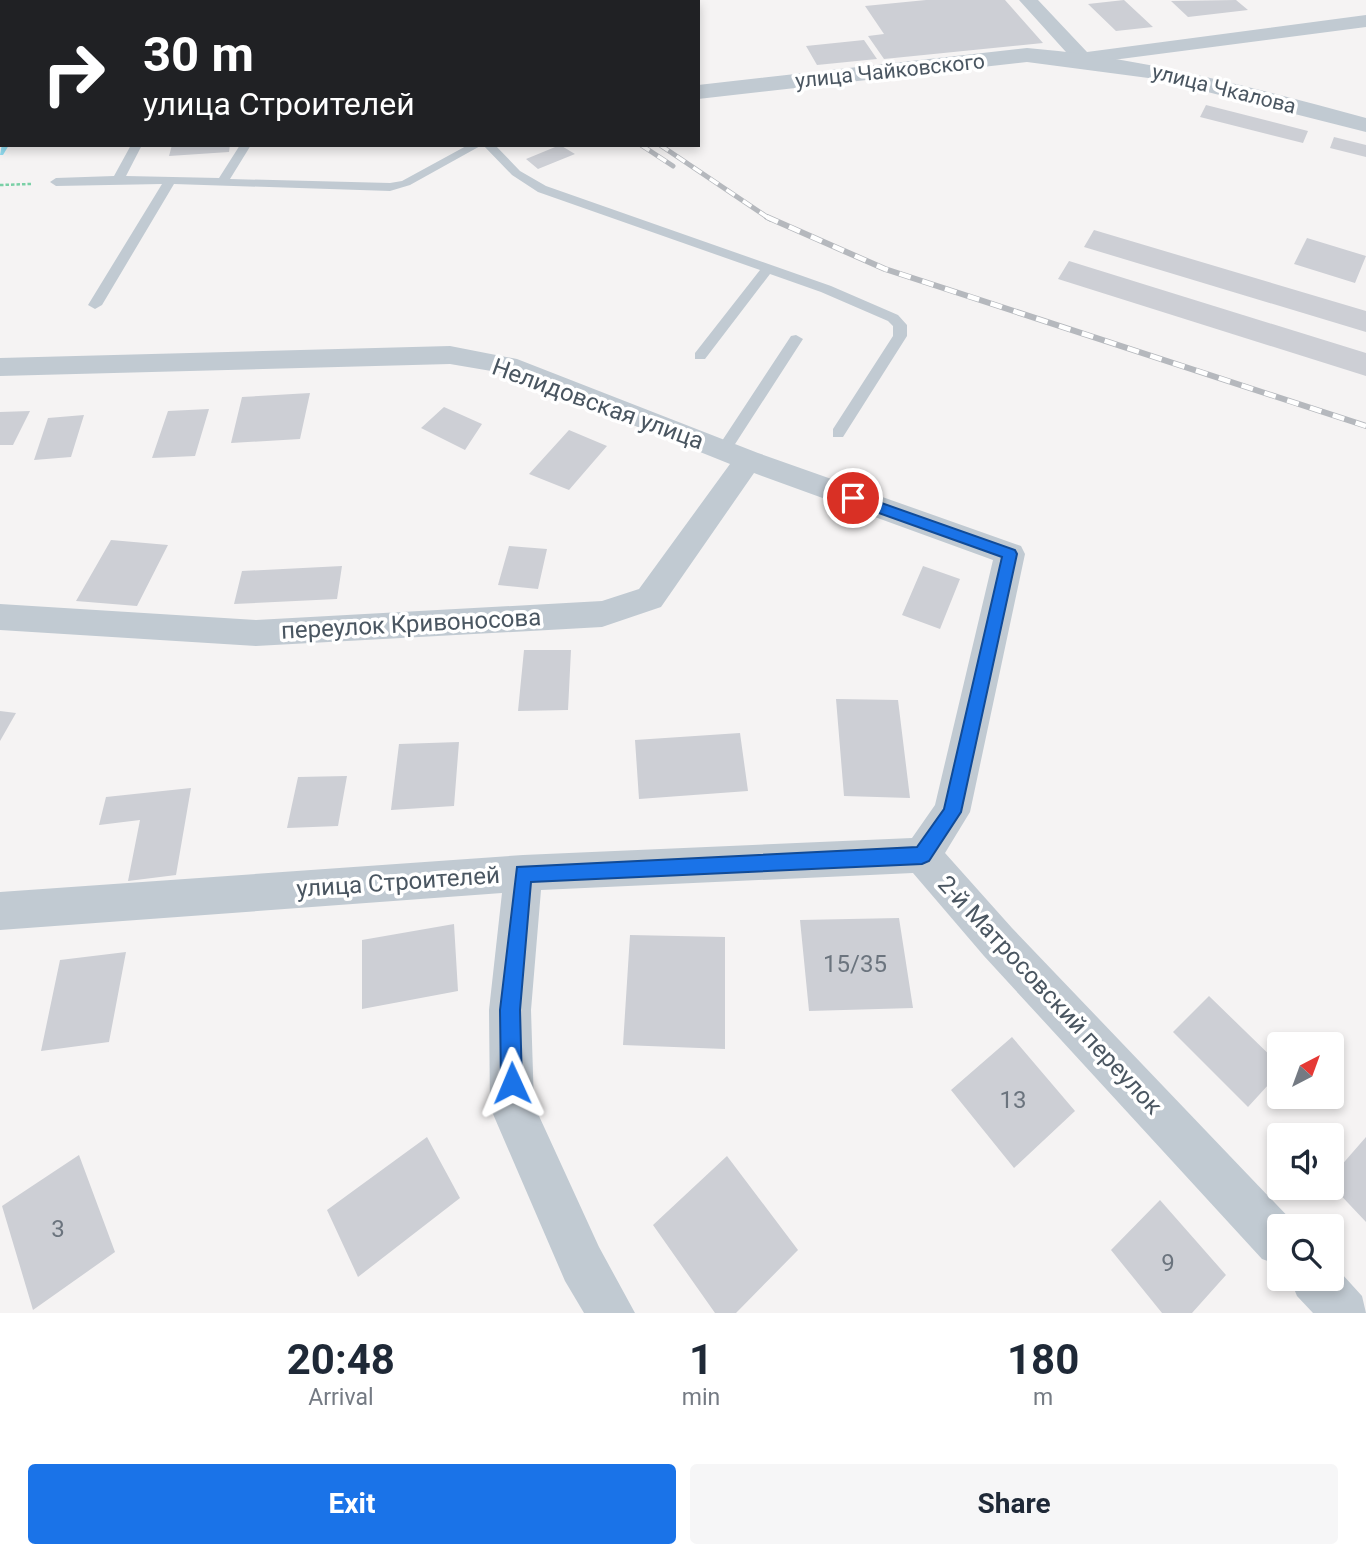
<!DOCTYPE html>
<meta charset="utf-8">
<style>
body{margin:0;font-family:Roboto,sans-serif;background:#f6f6f7;color:#1f2937;height:100vh;display:flex;flex-direction:column;font-size:26px;white-space:nowrap}
*{box-sizing:border-box;margin:0}
p{font-size:23px;color:#747a83}
.icon{flex:none;width:38px;height:38px;fill:none;stroke:currentColor;stroke-width:2;stroke-linecap:round;stroke-linejoin:round}
.map{position:relative;height:1313px;overflow:hidden}
.drawer{display:flex;flex-direction:column;background:#fff;flex:1}
.drawer>*{flex:none}
.banner{position:absolute;left:0px;top:0px;width:700px;height:147px;box-shadow:0 4px 10px #0003;background:#202124;color:#fff;overflow:hidden}
.needle{width:46px;rotate:41deg}
.tools{position:absolute;left:1267px;top:1032px;display:grid;gap:14px}
.tools a{display:grid;place-items:center;width:77px;height:77px;border-radius:7px;background:#fff;box-shadow:0 4px 10px #0003;font-size:35px}
.pin{position:absolute;display:grid;place-items:center;width:60px;height:60px;color:#fff;margin:-30px;border:4px solid #fff;border-radius:50%;box-shadow:0 2px 7px #0007}
.me{position:absolute;width:77px;margin:-38px;rotate:359deg;stroke-linejoin:round;filter:drop-shadow(0 0 5px #0008)}
.turn{display:flex;align-items:center;gap:24px;height:147px;padding:0 28px;font-size:32px}
.turn .icon{width:91px;height:91px;stroke-width:2.5}
.turn b{display:block;font-size:49px;line-height:60px}
.eta{display:flex;justify-content:space-evenly;align-items:center;height:119px;text-align:center}
.eta b{font-size:42px;font-weight:700;line-height:49px}
.cta{display:flex;gap:14px;margin-top:auto;padding:14px 28px}
.cta a{flex:1;height:80px;border-radius:7px;background:#1a73e8;color:#fff;font-size:28px;font-weight:700;line-height:80px;text-align:center}
.cta a+a{background:#f6f6f7;color:#1f2937}
.map>svg:first-child{display:block}
</style>
<div class="map">
<svg width="1366" height="1313" viewBox="0 0 1366 1313">
<rect width="100%" height="100%" fill="#f5f3f3"/>
<g fill="none" stroke-linecap="round" stroke-linejoin="round">
<path fill="#90daee" fill-rule="evenodd" d="M2 144 9 145 3 155H0Z"/>
</g>
<path fill="#cdcfd5" d="M926 0H1005L1043 43 884 59 868 36 884 34 865 6Z
M1124 0 1153 27 1116 31 1088 4Z
M1236 0 1248 10 1188 17 1171 1Z
M864 40 877 59 817 65 806 46Z
M1206 105 1308 131 1303 143 1200 117Z
M1334 137 1366 145V157L1330 148Z
M172 145H230L229 152 169 156Z
M560 145 575 154 538 169 526 159Z
M1094 230 1366 311V332L1084 247Z
M1307 238 1366 256 1355 283 1294 264Z
M1069 261 1366 353V376L1058 279Z
M310 393 300 439 231 443 242 397Z
M444 407 482 424 465 450 421 428Z
M209 409 195 456 152 458 168 411Z
M30 411 13 445H0V412Z
M84 415 71 457 34 460 48 418Z
M569 430 607 446 569 490 529 474Z
M111 540 168 545 137 606 76 601Z
M509 546 547 549 538 589 498 585Z
M342 566 337 599 234 604 242 571Z
M923 566 960 579 940 629 902 615Z
M524 650H571L568 710 518 711Z
M836 699 898 700 910 798 844 796Z
M0 711 16 713 0 741Z
M740 733 748 791 639 799 635 740Z
M459 742 454 806 391 810 399 744Z
M347 776 338 826 287 828 298 777Z
M191 788 176 875 128 881 140 820 99 825 106 797Z
M899 918 913 1008 809 1011 800 920Z
M454 924 458 991 362 1009V940Z
M630 935 725 937V1049L623 1045Z
M126 952 109 1042 41 1051 60 960Z
M1209 996 1279 1064V1073L1248 1107 1173 1032Z
M1012 1037 1075 1111 1014 1168 951 1090Z
M427 1137 460 1198 358 1277 327 1210Z
M1366 1137V1222L1332 1186V1176Z
M79 1155 115 1252 33 1310 2 1206Z
M727 1156 798 1250 736 1313H715L653 1225Z
M1160 1200 1226 1275 1192 1313H1162L1111 1250Z"/>
<g fill="none" stroke-linecap="round" stroke-linejoin="round">
<path stroke="#7ad0a6" stroke-width="2.5" stroke-dasharray="3.5 2" stroke-linecap="butt" d="M0 185 31 184"/>
<path fill="#c1cad2" fill-rule="evenodd" d="M336 0H347L334 2Z
M131 145H142L126 176 219 178 240 145H251L230 179 390 183 402 181 468 145H482L410 185 390 191 174 184 102 305 95 309 88 305 162 184 56 186 50 182 56 178 114 176Z
M483 145H495L520 171 546 186 831 286 898 315 907 325V336L843 437H833V429L893 336V326L888 321 821 292 770 274 705 359H695V353L760 270 538 192 512 175Z
M796 335 803 339 728 455H718L716 451 718 447 791 336Z"/>
<path fill="#c1cad2" fill-rule="evenodd" d="M55 0H73L54 2Z
M1019 0H1038L1087 52 1366 15V27L1082 64 1075 62Z
M0 81H2L0 95Z
M450 346 517 359 758 453 1021 546 1025 554 970 812 945 853 1012 928 1296 1225 1279 1227V1265L1262 1259 984 956 913 873 541 890 531 1010 534 1105 599 1247 635 1313H584L565 1281 490 1107 489 1010 502 893 0 930V892L523 855 912 838 935 805 993 560 754 473 661 607 602 627 256 646 0 630V604L256 620 602 601 639 589 730 464 503 373 450 364 0 376V358Z
M1332 1263 1362 1296 1366 1313H1313L1297 1296 1290 1279H1332Z"/>
<path fill="#c1cad2" fill-rule="evenodd" d="M406 0H427L428 2H407Z
M1027 48C1143 57 1254 88 1366 118V132L1156 79 1027 62 698 99V85Z"/>
<defs>
<path id="rail-far1" d="M641 145 673 166
M660 145 770 219"/>
<path id="rail" d="M767 217 885 269 1366 426"/>
</defs>
<use href="#rail-far1" stroke="#b5b8bd" stroke-width="5"/>
<use href="#rail" stroke="#b5b8bd" stroke-width="6"/>
<use href="#rail-far1" stroke="#fff" stroke-width="3.5" stroke-dasharray="10" stroke-linecap="butt"/>
<use href="#rail" stroke="#fff" stroke-width="4.5" stroke-dasharray="12" stroke-linecap="butt"/>
</g>
<path fill="#1a73e8" stroke="#114b97" stroke-width="2" d="M853 493 1015 550 1017 554 961 812 929 861 922 864 531 882 520 1010 522 1083 519 1090 512 1093 504 1090 501 1083 500 1010 517 867 917 847 944 809 1002 557 848 502V494Z"/>
<g text-anchor="middle" dominant-baseline="central" stroke-width="7" stroke-linejoin="round" paint-order="stroke">
<g font-size="21" fill="#4a5661" stroke="#fff">
<text transform="translate(890 71) rotate(-6)">улица Чайковского</text>
<text transform="translate(1224 89) rotate(14)">улица Чкалова</text>
</g>
<g font-size="24" fill="#4a5661" stroke="#fff">
<text transform="translate(598 404) rotate(20)">Нелидовская улица</text>
<text transform="translate(411 624) rotate(-3)">переулок Кривоносова</text>
<text transform="translate(398 882) rotate(-4)">улица Строителей</text>
<text transform="translate(1050 995) rotate(47)">2-й Матросовский переулок</text>
</g>
<g font-size="24" fill="#6b747e">
<text x="855" y="964">15/35</text>
<text x="1013" y="1100">13</text>
<text x="58" y="1229">3</text>
<text x="1168" y="1263">9</text>
</g>
</g>
</svg>
<div class="tools">
<a><svg class="needle" viewBox="-14 -14 28 28"><path d="M0-13l5 13h-10z" fill="#e53935"/><path d="M0 13l5-13h-10z" fill="#747a83"/></svg></a>
<a><svg class="icon" aria-label="sound" viewBox="0 0 24 24"><path d="M4 9h4l5-4v14l-5-4H4zM17 9q2 3 0 6"/></svg></a>
<a><svg class="icon" aria-label="search" viewBox="0 0 24 24"><circle cx="10" cy="10" r="6"/><path d="M15 15l6 6"/></svg></a>
</div>
<div class="pin" style="left:853px;top:498px;background:#d93025"><svg class="icon" aria-label="arrive" viewBox="0 0 24 24"><path d="M6 21V4h12l-3 4 3 4H6"/></svg></div>
<svg class="me" style="left:512px;top:1083px" viewBox="-20 -20 40 40"><path d="M0-17L14 15 0 8-14 15z" fill="#1a73e8" stroke="#fff" stroke-width="4"/></svg>
<div class="banner">
<div class="turn"><svg class="icon" aria-label="right" viewBox="0 0 24 24"><path d="M7 20v-9h11M14 6l5 5-5 5"/></svg><div><b>30 m</b>улица Строителей</div></div>
</div>
</div>
<section class="drawer">
<div class="eta">
<div><b>20:48</b><p>Arrival</p></div>
<div><b>1</b><p>min</p></div>
<div><b>180</b><p>m</p></div>
</div>
<div class="cta"><a>Exit</a><a>Share</a></div>
</section>
